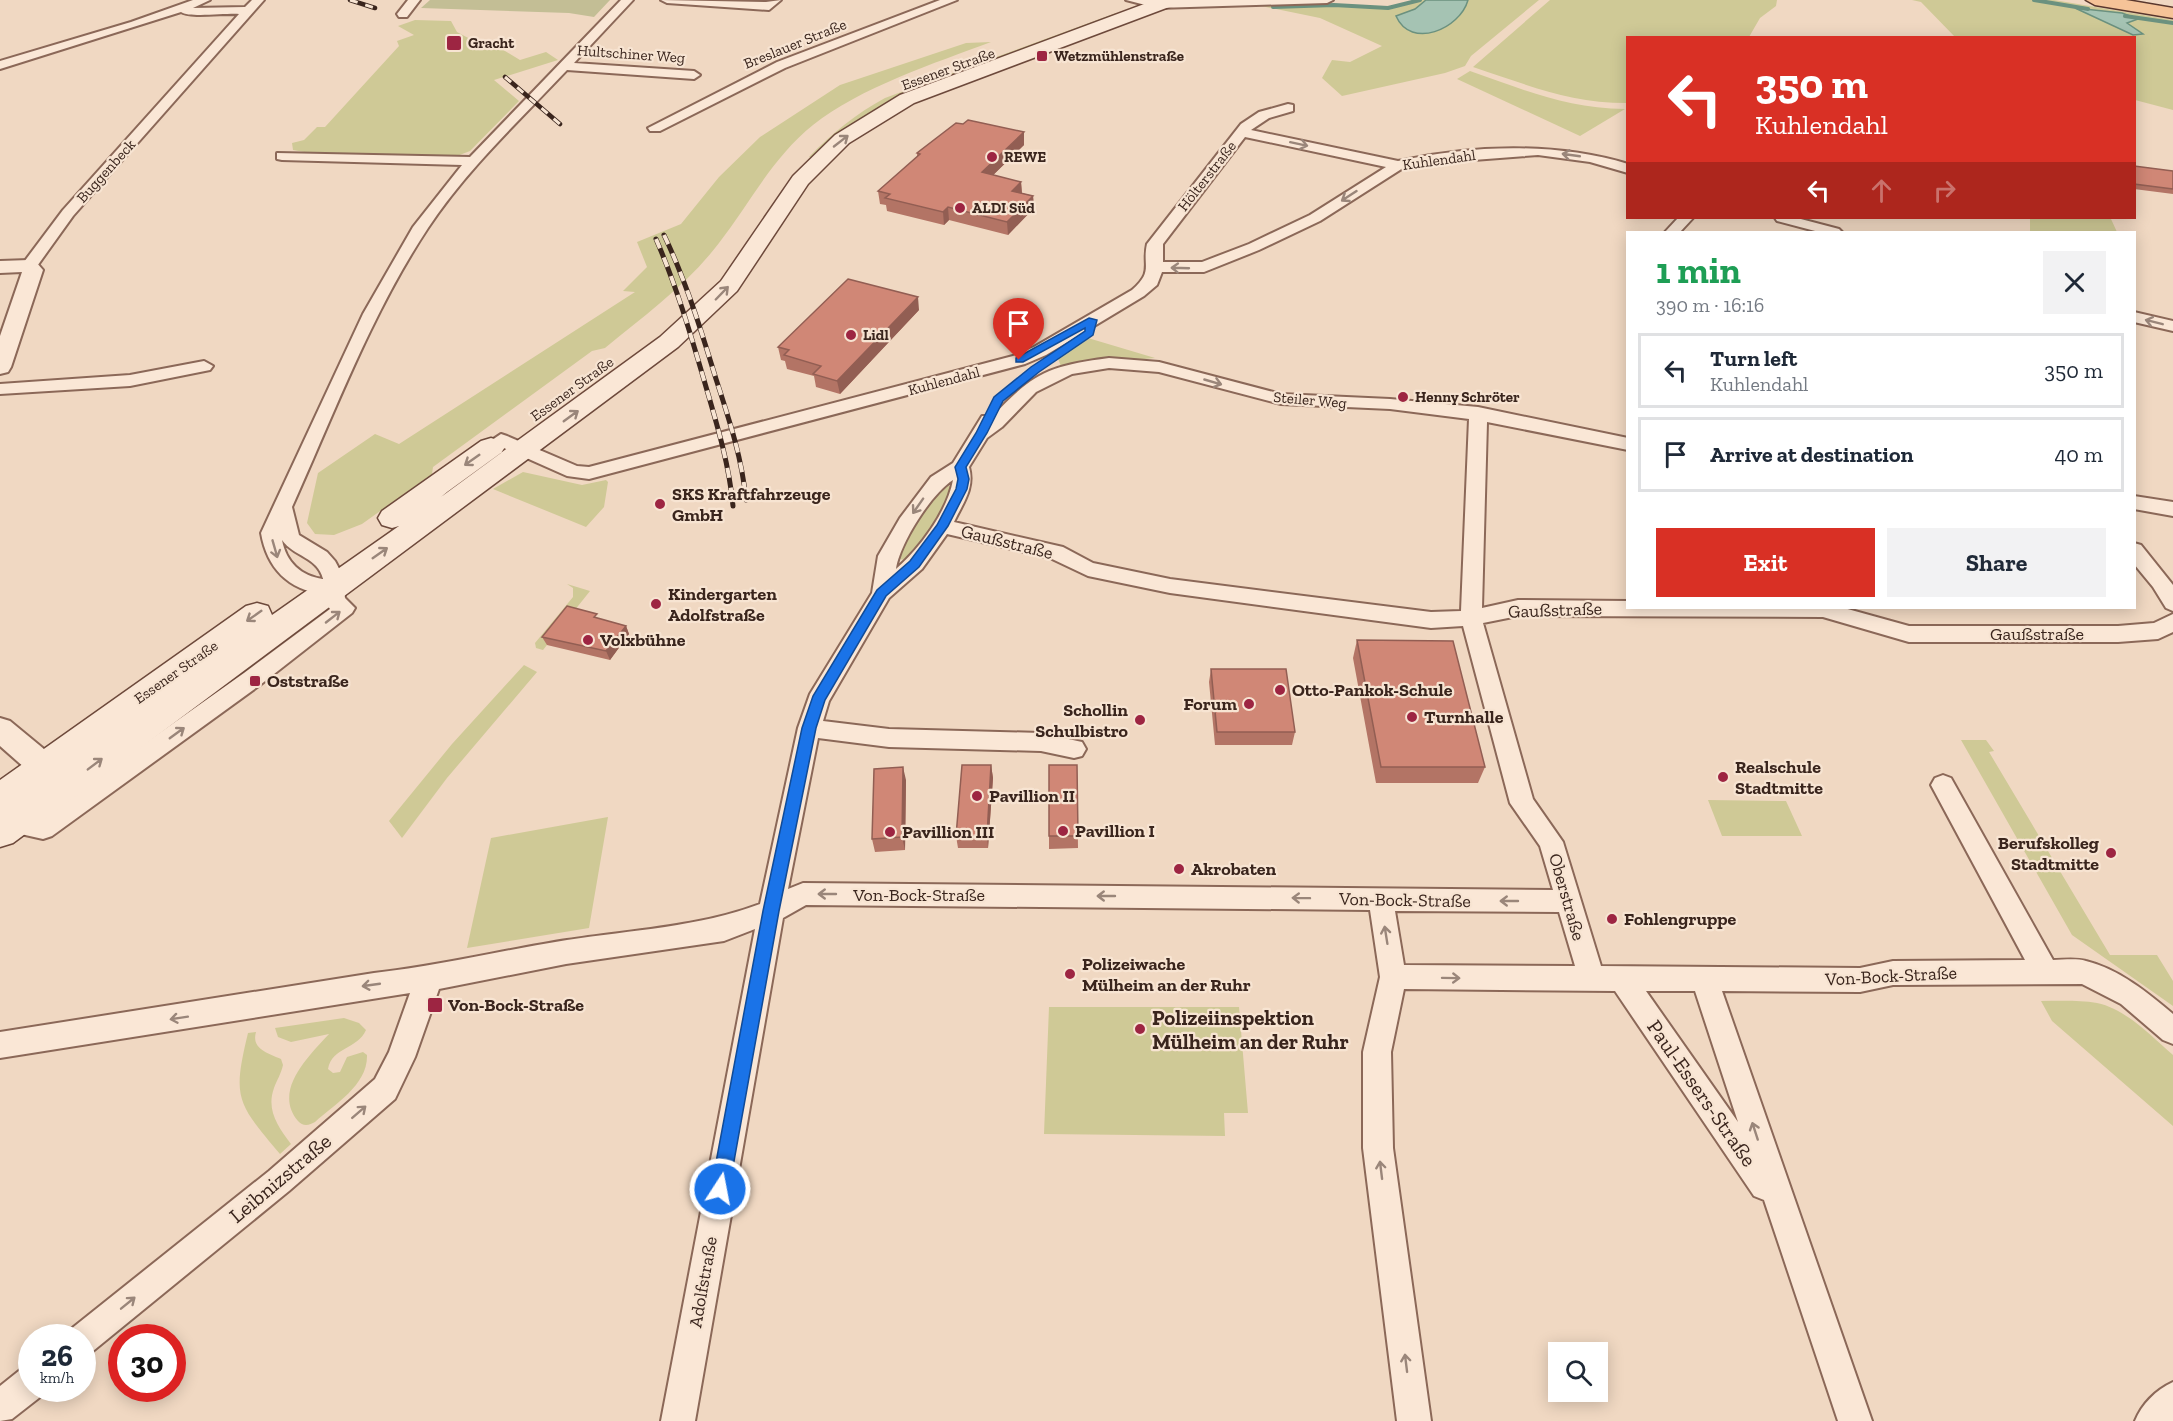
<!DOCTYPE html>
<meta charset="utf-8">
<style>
body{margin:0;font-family:"Zilla Slab",serif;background:#f2f2f3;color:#1f2937;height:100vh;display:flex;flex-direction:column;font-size:22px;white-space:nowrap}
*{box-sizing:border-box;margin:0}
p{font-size:20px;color:#747a83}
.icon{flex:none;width:33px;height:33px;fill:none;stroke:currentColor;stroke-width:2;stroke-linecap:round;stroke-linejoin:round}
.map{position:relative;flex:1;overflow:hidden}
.drawer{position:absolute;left:1626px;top:231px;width:510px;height:378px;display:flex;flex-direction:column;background:#fff;border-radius:0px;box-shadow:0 3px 15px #0003}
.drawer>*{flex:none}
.hud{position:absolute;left:1626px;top:36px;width:510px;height:183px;border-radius:0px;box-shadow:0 3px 15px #0003;background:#d93025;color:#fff;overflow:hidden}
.fabs{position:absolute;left:1548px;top:1342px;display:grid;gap:12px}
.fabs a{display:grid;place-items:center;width:60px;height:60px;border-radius:0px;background:#fff;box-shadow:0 3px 15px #0003;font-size:30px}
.speed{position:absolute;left:18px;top:1324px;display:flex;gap:12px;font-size:30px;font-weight:700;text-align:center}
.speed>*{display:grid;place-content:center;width:78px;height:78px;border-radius:50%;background:#fff;box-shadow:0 3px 15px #0003;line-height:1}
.speed small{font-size:15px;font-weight:400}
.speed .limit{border:9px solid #d22;background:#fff;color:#111}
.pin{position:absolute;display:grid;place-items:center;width:51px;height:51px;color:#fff;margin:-62px -26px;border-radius:50% 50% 50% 0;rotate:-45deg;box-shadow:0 0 6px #0007}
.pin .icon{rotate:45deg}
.me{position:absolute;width:66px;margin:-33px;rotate:11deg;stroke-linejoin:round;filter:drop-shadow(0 0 4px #0008)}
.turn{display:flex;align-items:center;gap:21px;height:126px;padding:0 30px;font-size:27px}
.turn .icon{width:78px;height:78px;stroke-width:2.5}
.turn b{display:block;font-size:42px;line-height:51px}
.lanes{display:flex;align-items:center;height:57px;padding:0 30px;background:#0003;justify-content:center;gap:30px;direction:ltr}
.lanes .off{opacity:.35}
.round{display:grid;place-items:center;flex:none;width:63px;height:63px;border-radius:0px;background:#f2f2f3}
.headline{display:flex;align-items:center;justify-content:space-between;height:102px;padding:0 30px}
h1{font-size:36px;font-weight:700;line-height:45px;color:#1e9e55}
.cta{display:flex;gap:12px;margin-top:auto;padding:12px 30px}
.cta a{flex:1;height:69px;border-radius:0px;background:#d93025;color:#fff;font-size:24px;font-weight:700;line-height:69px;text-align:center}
.cta a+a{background:#f2f2f3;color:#1f2937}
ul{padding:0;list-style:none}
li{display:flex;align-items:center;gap:18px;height:75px;margin:0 12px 9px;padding:0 18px;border:3px solid #e0e1e3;border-radius:0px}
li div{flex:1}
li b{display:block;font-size:22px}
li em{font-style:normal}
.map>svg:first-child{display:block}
</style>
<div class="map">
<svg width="2173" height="1421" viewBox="0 0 2173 1421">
<rect width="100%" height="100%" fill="#f0d8c2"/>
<path fill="#cfc996" d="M1415 0H1539L1471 56 1465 66 1445 73 1342 96 1322 78 1332 60 1350 62 1382 46 1320 18 1261 6C1286 5 1311 3 1336 4 1365 4 1388 15 1415 0Z
M1550 0H1777L1776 6 1760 18 1749 37 1628 38 1627 103C1569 103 1528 85 1473 67Z
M1912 0H2054L2173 20V110L2135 100 2134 38 1955 37 1921 2Z
M1116 13 1118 14 930 85 814 158 809 157C831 134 857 113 885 98Z
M415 20 451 21 457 32 487 48 495 45 520 60 546 52 558 60 494 80 519 101 470 151 457 156 310 153 293 150 292 143 304 140 317 127H325L399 46 397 41 414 35 398 26Z
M991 42C935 63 859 88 813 125 772 158 750 203 719 243 688 284 644 316 605 348L592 351 433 467 432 474 362 524 334 535 315 534 307 523 318 473 375 434 399 444 635 292 623 291 647 267 637 242 681 224 719 177 760 137 840 85 966 43Z
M1470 71C1525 90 1565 108 1625 109L1580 136 1457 79Z
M2030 218H2116L2111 219 2117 232H2030Z
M1088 338 1155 358 1061 367 1058 358Z
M523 472 582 485 606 480 608 482 604 507 586 527 493 489Z
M947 485 954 488 947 510 905 560 899 559 896 554 939 486Z
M567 584 590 591 543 650 536 648 535 643 573 597V588Z
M524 665 537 672 447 778 402 838 389 821 452 744Z
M1961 740H1986L1994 751 1989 752 2110 955H2157L2173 981V1006L2072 935Z
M1708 800 1786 801 1802 836H1722Z
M608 817 589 928 467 948 491 838Z
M2041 1001C2059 1001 2079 1000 2097 1003 2126 1009 2151 1036 2173 1055V1126L2052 1021Z
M1049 1007H1239L1248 1113H1224L1225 1136 1044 1134Z
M344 1018 359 1023 366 1030C358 1049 332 1047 328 1069L333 1073 340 1072 347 1057 363 1052 367 1055C368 1085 335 1104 315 1122 310 1125 303 1127 298 1121 272 1090 310 1055 329 1034L291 1042 278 1037 275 1028Z
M256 1032C251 1049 268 1053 281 1059L283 1065C281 1074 277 1080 274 1088 266 1110 278 1127 291 1144L280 1154C237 1103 232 1099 248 1033Z"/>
<path fill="#c3be95" d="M430 0H610L594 17 569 13 421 8Z"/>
<path fill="#a5c3b3" stroke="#6b917f" stroke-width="1.5" d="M1426 0H1468C1460 29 1411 50 1396 16L1415 9Z
M2075 8 2122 13 2138 19 2127 23 2143 34 2133 35Z"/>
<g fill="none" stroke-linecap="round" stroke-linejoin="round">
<path stroke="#6b917f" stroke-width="4" d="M2034 0 2088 9
M1273 7 1334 5 1388 8 1420 0
M2125 16 2173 23"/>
<defs>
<path id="minor" d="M193 0H210L193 8 245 7 252 0H264L73 216 35 269H23L21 266 63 210 239 14C226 13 189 18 181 12L0 69V61L131 22Z
M408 0H420L407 17H399L397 14Z
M621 0H633L574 63 694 71 700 75 694 79 567 70C519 121 467 169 428 228 371 314 334 414 292 507L299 535 327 552 335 561 342 574 345 598 355 608 352 613 260 685 52 836 43 839 3 830 0 823 6 810 15 807 24 810 26 816 40 818 244 673 330 609 325 602 324 594C288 590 267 568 261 533L363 314 413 227 462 165 282 160 277 159V153L470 157ZM282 540C294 557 318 557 323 579 301 576 286 562 282 540Z
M661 0 766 2 781 0 769 10 667 3Z
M940 0H957L785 68 660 131H650L648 128 777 62Z
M1126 0H1333L1327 3 1157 8Z
M1288 104 1293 105V111L1269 118 1251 130 1398 161C1472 145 1555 142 1628 164V173L1590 162 1538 155 1421 164 1403 168 1320 221 1259 250 1204 272H1162L1157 285 1144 296 1046 355 1025 364 589 479 567 476 495 444 492 440 501 434 507 436 577 466 589 467 1013 356 1034 347 1132 290C1154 271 1142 266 1147 244L1241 124 1259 112ZM1245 137 1386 167 1310 215 1249 244 1202 262H1163V244Z
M1678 218H1693L1680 232H1665Z
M1775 218H1797L1839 229 1842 232H1819L1777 221Z
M2134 312 2173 321V331L2134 322Z
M1109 358 1159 362 1281 394 1390 399 1478 407 1628 438V450L1487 422 1482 608 1518 600 1628 601V608H1844L1909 626H2118L2154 623 2173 614V632L2158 639 2118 642H1909L1823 617 1518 616 1483 623 1533 799 1563 842 1601 966 1860 968 1893 961 2025 960 1931 785 1935 778 1943 775 1951 778 2053 960C2063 960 2076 958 2086 961 2119 969 2148 993 2173 1014V1044L2163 1040 2121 1004 2082 984 1893 985 1860 992 1722 991 1872 1421H1838L1764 1200 1754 1196 1615 991 1404 989 1391 1052 1393 1148 1431 1421H1397L1363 1148V1052L1380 977 1370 910 806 905 783 918 695 1421H661L755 929 724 941 566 964 439 989 415 1057 395 1099 289 1191 93 1351 82 1356V1338H67L71 1329 269 1171 375 1079 389 1052 410 993 0 1058V1032L374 973C439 966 503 950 567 940 632 930 699 927 760 904L798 728 810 694 872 593 878 556 900 518 931 477 953 463 982 416H993C1034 372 1049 366 1109 358ZM1109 368 1159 372 1281 404 1390 409 1469 419 1461 611 1431 612 1170 579 1093 563 1063 547 954 522C963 503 975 488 969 467L987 438 1002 427 1036 392 1072 374ZM953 480C947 512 920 548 896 569 900 543 931 494 953 480ZM947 534 1050 558 1088 576 1170 593 1431 628 1463 626 1510 803 1540 846 1553 890 803 883 788 889 818 738 889 747 1041 751 1074 758 1082 756 1086 749 1082 742 1041 733 889 729 823 721 829 701 889 598 922 569ZM1395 911 1559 912 1575 966 1404 965ZM1646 991H1695L1738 1122Z
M204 361 213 366 210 370 130 386 0 394V384L130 375Z
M2134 496 2173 502V516L2134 509Z
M2134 543 2141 545 2173 585V611L2166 608 2153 587 2134 564Z
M32 1366V1389H45L44 1394 12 1419 0 1421V1386L20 1370Z
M2173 1382V1421H2135C2142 1404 2156 1390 2173 1382Z"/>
<path id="tertiary" d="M29 260 36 262 43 270 11 367 8 372 0 374V336L22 272 0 273V261Z
M0 718 10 721 73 773 77 782 73 791 62 794 51 791 0 746Z"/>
<path id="secondary" d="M1155 0H1180L1177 4 914 103 849 143 808 184 737 291 678 347 13 843 0 847V780L246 606 257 603 268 606 272 615 399 526 392 528 382 525 378 518 382 511 481 441 491 438 501 441 505 447 501 453 441 497 447 492 660 337 721 281 793 176 835 135 900 95Z"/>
<path id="primary" d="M2086 0H2126L2173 8V18L2095 5Z"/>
</defs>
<use href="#minor" stroke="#8b6858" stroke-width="4"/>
<use href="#tertiary" stroke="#8b6858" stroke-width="4"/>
<use href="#secondary" stroke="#6d493b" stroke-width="3"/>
<use href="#primary" stroke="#59372d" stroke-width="3"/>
<use href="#minor" fill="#fae7d6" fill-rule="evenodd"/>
<use href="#tertiary" fill="#fae7d6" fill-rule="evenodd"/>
<use href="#secondary" fill="#fae7d6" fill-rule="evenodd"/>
<use href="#primary" fill="#f5c398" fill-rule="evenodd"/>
<defs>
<path id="rail-far1" d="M350 0 375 8
M505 77 560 124"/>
<path id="rail" d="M664 235C686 281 701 330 716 379 729 419 742 458 746 500
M656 239C676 285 690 332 704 380 716 421 729 463 733 506"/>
</defs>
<use href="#rail-far1" stroke="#3a251d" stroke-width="4.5"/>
<use href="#rail" stroke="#3a251d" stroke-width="5"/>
<use href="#rail-far1" stroke="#f7e4d2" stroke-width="3" stroke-dasharray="8" stroke-linecap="butt"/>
<use href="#rail" stroke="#f7e4d2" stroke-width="4" stroke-dasharray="10" stroke-linecap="butt"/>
</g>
<path fill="#b37465" d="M1024 145 993 175 1021 182 1022 193 1033 196 1034 208 1008 235 949 220 944 225 887 211 886 205 880 204 878 191 917 157V153Z
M2134 166 2173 171V194L2134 189Z
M919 310 840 394 816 387 814 376 787 369 785 361 781 360 778 347Z
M600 619 626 626 629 634 610 660 547 645 542 637Z
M1357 640 1485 767 1478 783H1376L1353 658Z
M1211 669 1295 732 1292 745H1215L1209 682Z
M991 765 993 778 988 848H958L956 836Z
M1077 765 1078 848 1049 849V836Z
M906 780 905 850 875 852 872 839Z"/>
<path fill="#925e53" d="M1024 132V145L983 185 982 172Z
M1021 182 1022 195 1012 191Z
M1033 196 1034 208 1008 235 1007 222Z
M948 207 949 220 944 225 943 212Z
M918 297 919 310 840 394 837 381Z
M626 626 629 634 610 660 606 651Z
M991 765 993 778 988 848 987 836Z
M903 767 906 780 905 850 902 837Z"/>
<path fill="#d08776" stroke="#925e53" stroke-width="1.5" d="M968 120 1024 132 982 172 1021 182 1012 191 1033 196 1007 222 948 207 943 212 885 198 890 194 878 191 920 154 917 153 956 123 963 124Z
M2134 166 2173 171V189L2134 184Z
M848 279 918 297 837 381 813 374 821 366 784 355 789 350 778 347Z
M567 606 597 614 594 617 626 626 606 651 542 637Z
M1357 640 1453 641 1485 767H1381Z
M1211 669H1286L1295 732H1217Z
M962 765H991L987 836H956Z
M1049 765H1077L1078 836H1049Z
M903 767 902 837 872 839 874 769Z"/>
<defs><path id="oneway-shaft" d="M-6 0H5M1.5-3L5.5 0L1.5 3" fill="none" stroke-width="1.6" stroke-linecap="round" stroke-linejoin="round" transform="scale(1.5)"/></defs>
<g stroke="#9a867a">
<use href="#oneway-shaft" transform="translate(841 141) rotate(-38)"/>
<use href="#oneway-shaft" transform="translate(1299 144) rotate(12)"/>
<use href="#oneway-shaft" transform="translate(1571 155) rotate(-172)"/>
<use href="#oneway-shaft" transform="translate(1349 196) rotate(147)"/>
<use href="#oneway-shaft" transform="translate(1180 268) rotate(-178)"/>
<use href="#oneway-shaft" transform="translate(722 293) rotate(-46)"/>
<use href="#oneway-shaft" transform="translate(2154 322) rotate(-166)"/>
<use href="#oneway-shaft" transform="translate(1213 382) rotate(16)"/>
<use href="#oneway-shaft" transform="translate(571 416) rotate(-36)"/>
<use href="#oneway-shaft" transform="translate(472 460) rotate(145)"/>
<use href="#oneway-shaft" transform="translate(918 506) rotate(125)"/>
<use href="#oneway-shaft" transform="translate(275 549) rotate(74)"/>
<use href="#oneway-shaft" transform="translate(380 553) rotate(-35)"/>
<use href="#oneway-shaft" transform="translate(254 616) rotate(145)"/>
<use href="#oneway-shaft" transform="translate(333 617) rotate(-38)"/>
<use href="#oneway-shaft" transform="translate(177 733) rotate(-36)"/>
<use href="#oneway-shaft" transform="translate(95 764) rotate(-37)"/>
<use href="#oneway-shaft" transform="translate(827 894) rotate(-180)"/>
<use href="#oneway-shaft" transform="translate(1106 896) rotate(-180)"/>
<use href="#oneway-shaft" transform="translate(1301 898) rotate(-179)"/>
<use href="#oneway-shaft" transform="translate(1509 901) rotate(-180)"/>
<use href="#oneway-shaft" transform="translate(1386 935) rotate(-99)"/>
<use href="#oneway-shaft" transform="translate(1451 978) rotate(1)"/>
<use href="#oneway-shaft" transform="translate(371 985) rotate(172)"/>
<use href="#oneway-shaft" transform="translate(179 1018) rotate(171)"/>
<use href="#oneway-shaft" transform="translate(359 1112) rotate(-41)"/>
<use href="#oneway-shaft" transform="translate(1755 1131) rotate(-108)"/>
<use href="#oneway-shaft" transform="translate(1381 1170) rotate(-97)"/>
<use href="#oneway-shaft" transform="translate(128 1303) rotate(-39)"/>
<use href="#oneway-shaft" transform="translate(1406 1363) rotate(-97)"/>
</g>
<path fill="#1a73e8" stroke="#114b97" stroke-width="1.5" d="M1089 318 1097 320 1093 335 1039 372 1003 401 987 433 966 467 969 479 967 489 948 526 919 567 886 596 825 700 816 728 779 911 729 1189 727 1195 720 1198 714 1195 711 1189 763 911 802 728 813 696 877 590 910 561 937 525 956 489 958 479 955 467 976 433 994 397 1031 367 1085 331V328L1023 362H1016V358Z"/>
<g fill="#9d2542" stroke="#f7e4d2" stroke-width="2">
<rect x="446" y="35" width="16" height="16" rx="3"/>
<rect x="1036" y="50" width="12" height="12" rx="3"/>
<circle cx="992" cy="157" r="6"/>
<circle cx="960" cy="208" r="6"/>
<circle cx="851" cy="335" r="6"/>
<circle cx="1403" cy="397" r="6"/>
<circle cx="660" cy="504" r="6"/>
<circle cx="656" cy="604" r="6"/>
<circle cx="588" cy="640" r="6"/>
<rect x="249" y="675" width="12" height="12" rx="3"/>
<circle cx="1280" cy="690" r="6"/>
<circle cx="1249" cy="704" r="6"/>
<circle cx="1412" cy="717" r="6"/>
<circle cx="1140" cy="720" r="6"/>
<circle cx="1723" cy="777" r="6"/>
<circle cx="977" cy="796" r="6"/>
<circle cx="1063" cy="831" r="6"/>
<circle cx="890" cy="832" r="6"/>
<circle cx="2111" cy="853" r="6"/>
<circle cx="1179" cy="869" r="6"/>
<circle cx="1612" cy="919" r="6"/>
<circle cx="1070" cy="974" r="6"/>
<rect x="427" y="997" width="16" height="16" rx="3"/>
<circle cx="1140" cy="1029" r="6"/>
</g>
<g text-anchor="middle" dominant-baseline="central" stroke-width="4.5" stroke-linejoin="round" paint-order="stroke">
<g font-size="15" font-weight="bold" fill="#3a251d" stroke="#f7e4d2" text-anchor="start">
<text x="468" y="43">Gracht</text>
<text x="1054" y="56">Wetzmühlenstraße</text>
<text x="1004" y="157">REWE</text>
<text x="972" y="208">ALDI Süd</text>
<text x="863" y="335">Lidl</text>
<text x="1415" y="397">Henny Schröter</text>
</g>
<g font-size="15" fill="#3a251d" stroke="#f7e4d2">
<text transform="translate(795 44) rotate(-22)">Breslauer Straße</text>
<text transform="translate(631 54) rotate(4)">Hultschiner Weg</text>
<text transform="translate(948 69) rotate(-20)">Essener Straße</text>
<text transform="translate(1439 160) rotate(-8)">Kuhlendahl</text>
<text transform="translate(106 171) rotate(-48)">Buggenbeck</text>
<text transform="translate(1207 176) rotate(-52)">Hölterstraße</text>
<text transform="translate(944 381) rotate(-15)">Kuhlendahl</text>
<text transform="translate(572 389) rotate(-36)">Essener Straße</text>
<text transform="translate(1310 400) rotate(5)">Steiler Weg</text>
<text transform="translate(176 672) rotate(-35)">Essener Straße</text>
</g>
<g font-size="18" font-weight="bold" fill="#3a251d" stroke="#f7e4d2" text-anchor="start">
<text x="672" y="494">SKS Kraftfahrzeuge<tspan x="672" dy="21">GmbH</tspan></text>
<text x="668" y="594">Kindergarten<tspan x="668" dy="21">Adolfstraße</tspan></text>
<text x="600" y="640">Volxbühne</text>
<text x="267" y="681">Oststraße</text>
<text x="1292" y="690">Otto-Pankok-Schule</text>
<text x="1237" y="704" text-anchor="end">Forum</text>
<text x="1128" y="710" text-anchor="end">Schollin<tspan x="1128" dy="21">Schulbistro</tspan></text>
<text x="1424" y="717">Turnhalle</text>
<text x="1735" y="767">Realschule<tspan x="1735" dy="21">Stadtmitte</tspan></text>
<text x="989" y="796">Pavillion II</text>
<text x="1075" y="831">Pavillion I</text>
<text x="902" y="832">Pavillion III</text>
<text x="2099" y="843" text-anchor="end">Berufskolleg<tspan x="2099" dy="21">Stadtmitte</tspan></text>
<text x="1191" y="869">Akrobaten</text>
<text x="1624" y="919">Fohlengruppe</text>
<text x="1082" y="964">Polizeiwache<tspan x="1082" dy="21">Mülheim an der Ruhr</tspan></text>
<text x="448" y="1005">Von-Bock-Straße</text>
</g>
<g font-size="18" fill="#3a251d" stroke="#f7e4d2">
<text transform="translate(1007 542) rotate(14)">Gaußstraße</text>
<text transform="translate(1555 610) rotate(-2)">Gaußstraße</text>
<text x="2037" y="634">Gaußstraße</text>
<text x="919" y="895">Von-Bock-Straße</text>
<text transform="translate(1567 897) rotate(74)">Oberstraße</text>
<text transform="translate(1405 900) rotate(1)">Von-Bock-Straße</text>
<text transform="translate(1891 976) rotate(-3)">Von-Bock-Straße</text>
<text transform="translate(703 1282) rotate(-80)">Adolfstraße</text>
</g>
<g font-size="21" font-weight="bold" fill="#3a251d" stroke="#f7e4d2" text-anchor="start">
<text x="1152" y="1017">Polizeiinspektion<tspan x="1152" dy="24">Mülheim an der Ruhr</tspan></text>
</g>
<g font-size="21" fill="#3a251d" stroke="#f7e4d2">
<text transform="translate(1702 1093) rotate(55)">Paul-Essers-Straße</text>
<text transform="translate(280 1178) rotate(-40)">Leibnizstraße</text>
</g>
</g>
</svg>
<div class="fabs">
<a><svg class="icon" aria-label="search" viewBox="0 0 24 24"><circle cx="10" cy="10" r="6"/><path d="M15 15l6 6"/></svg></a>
</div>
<div class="speed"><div>26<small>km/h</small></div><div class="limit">30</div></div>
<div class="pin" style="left:1019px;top:360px;background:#d93025"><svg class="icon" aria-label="arrive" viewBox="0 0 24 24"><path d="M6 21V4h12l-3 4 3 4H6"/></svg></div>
<svg class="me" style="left:720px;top:1189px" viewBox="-20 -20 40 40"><circle r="17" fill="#1a73e8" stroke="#fff" stroke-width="3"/><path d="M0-11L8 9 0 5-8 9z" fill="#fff"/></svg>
<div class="hud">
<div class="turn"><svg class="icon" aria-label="left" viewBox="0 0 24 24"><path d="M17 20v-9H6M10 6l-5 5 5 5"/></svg><div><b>350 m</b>Kuhlendahl</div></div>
<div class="lanes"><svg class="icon" aria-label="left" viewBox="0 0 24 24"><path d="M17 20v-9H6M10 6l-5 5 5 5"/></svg><svg class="icon off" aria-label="ahead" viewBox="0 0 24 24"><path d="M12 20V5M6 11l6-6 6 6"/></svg><svg class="icon off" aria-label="right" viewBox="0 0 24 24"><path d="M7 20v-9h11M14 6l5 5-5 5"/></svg></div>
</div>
<section class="drawer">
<div class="headline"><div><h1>1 min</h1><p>390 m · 16:16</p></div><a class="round"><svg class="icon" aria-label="close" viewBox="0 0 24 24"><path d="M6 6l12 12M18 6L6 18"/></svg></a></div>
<ul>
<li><svg class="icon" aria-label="left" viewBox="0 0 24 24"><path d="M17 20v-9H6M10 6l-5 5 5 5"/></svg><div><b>Turn left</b><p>Kuhlendahl</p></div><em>350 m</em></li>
<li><svg class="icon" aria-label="arrive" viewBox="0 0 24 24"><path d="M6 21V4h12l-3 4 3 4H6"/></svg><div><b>Arrive at destination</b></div><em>40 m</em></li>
</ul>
<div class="cta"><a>Exit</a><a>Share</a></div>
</section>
</div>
